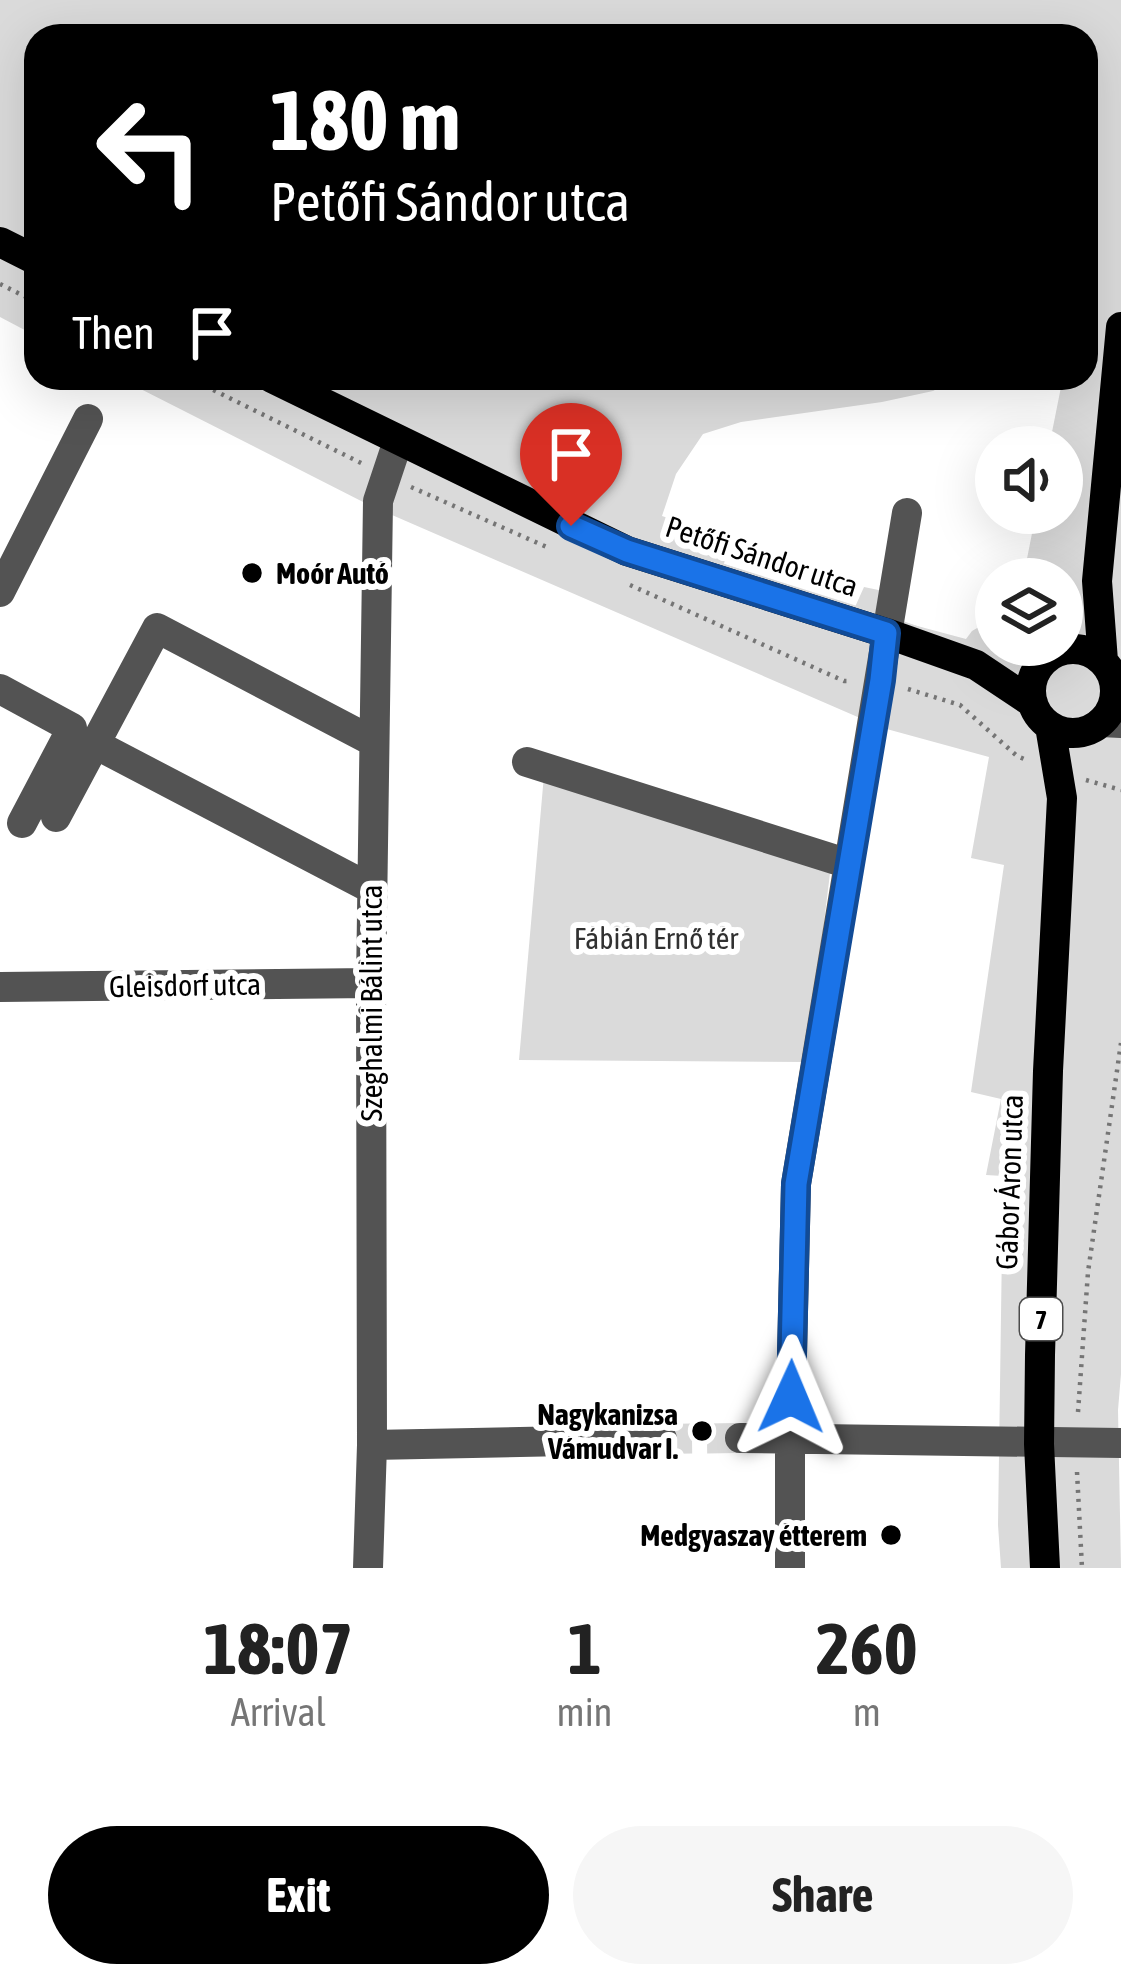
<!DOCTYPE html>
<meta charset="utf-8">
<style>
body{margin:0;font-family:"Asap Condensed",sans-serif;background:#f6f6f6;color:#222;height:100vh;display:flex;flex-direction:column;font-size:45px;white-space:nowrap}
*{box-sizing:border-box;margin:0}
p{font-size:39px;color:#767676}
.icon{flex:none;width:66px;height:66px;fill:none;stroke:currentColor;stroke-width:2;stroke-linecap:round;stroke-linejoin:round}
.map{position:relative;height:1568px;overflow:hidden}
.sheet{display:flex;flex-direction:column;background:#fff;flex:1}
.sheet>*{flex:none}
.top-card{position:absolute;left:24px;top:24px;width:1074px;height:366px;border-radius:36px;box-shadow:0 12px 48px #0002;background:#000;color:#fff;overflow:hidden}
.fabs{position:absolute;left:975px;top:426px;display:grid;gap:24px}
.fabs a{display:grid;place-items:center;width:108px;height:108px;border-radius:50%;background:#fff;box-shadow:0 12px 48px #0002;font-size:60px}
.pin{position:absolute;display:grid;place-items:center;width:102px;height:102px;color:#fff;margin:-123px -51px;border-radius:50% 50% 50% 0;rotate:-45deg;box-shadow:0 0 12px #0007}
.pin .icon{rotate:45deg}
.me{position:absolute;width:132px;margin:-66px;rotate:1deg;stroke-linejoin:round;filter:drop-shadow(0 0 9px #0008)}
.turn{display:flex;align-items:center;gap:42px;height:252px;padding:0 48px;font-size:54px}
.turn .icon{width:156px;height:156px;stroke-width:2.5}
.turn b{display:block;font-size:84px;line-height:102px}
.then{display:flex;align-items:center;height:114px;padding:0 48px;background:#0003;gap:24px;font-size:45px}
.eta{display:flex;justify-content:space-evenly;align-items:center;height:204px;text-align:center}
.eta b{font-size:72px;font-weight:700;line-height:84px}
.button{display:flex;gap:24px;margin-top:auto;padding:24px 48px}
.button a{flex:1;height:138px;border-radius:72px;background:#000;color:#fff;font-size:48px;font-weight:700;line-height:138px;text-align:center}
.button a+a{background:#f6f6f6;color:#222}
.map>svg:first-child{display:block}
</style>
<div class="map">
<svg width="1121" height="1568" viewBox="0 0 1121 1568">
<rect width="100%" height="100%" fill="#fff"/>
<path fill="#dadada" d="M0 0H1121V1374L1118 1410 1121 1568H1001L998 1525 1003 1176 986 1175 1001 1099 971 1092 1004 865 971 858 989 757 883 728 369 505 119 378H1005H958L933 391 882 402 741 422 703 434 676 474 662 516 729 538 724 564 855 607 864 587 893 593 895 620 966 639 972 631 996 617V645H1062V579H1023L1036 513H1062V447H1049L1061 387 1007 378H1086V36H36V336L0 317Z
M544 775 831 865 807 1062 519 1060Z"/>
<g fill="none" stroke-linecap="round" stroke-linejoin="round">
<path stroke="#d9d9d9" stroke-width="30" stroke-dasharray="30 15" stroke-linecap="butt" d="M662 1439 740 1438"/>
<defs>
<path id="major" d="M0 242 36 260
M272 378 627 551 886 633 976 665 1033 703
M1031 691a42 42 0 1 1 84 0a42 42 0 1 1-84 0Z
M1103 661 1097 581 1121 327
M1045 1568 1039 1444 1040 1355 1048 1071 1062 798 1050 726"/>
</defs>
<use href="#major" stroke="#dbdbdb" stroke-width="34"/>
<path stroke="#757575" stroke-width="4.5" stroke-dasharray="3 6" stroke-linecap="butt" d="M0 284 36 302
M189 378 363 464
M411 487 549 548
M630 585 844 681H850
M908 689 960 705 1017 756 1024 759
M1086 780 1121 790
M1078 1412 1088 1272 1121 1043
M1077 1472 1082 1568"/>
<path stroke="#535353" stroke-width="30" d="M0 592 88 419
M1115 685 1121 688
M0 689 72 728 22 823
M1101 722 1121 723
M95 744 372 889
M527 762 849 864
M56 817 157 628 374 742
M0 987 371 983
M740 1438 1121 1443
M372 1445 662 1439
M368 1568 372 1445 371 983 378 501 398 441
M790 1568V1440L796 1184 907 513"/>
<use href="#major" stroke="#000" stroke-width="30"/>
</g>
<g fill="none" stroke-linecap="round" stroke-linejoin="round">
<defs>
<path id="route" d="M571 526 627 551 886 633 881 680 796 1184 791 1397"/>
</defs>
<use href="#route" stroke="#114b97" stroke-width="30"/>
<use href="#route" stroke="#1a73e8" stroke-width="21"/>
</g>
<g fill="#000" stroke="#fff" stroke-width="4.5">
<circle cx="252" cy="573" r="12"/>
<circle cx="702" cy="1431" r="12"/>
<circle cx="891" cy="1535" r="12"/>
</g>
<g text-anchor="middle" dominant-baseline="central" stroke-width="12" stroke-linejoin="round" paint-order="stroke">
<rect fill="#fff" stroke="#4c4c4c" stroke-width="3" x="1020" y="1298" width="42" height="42" rx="9"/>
<g font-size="27" font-weight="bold" fill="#000">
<text x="1041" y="1319">7</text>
</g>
<g font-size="30" fill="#000" stroke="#fff">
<text transform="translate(762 556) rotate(18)">Petőfi Sándor utca</text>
<text transform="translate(185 985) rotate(-1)">Gleisdorf utca</text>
<text transform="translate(371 1003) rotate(-90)">Szeghalmi Bálint utca</text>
<text transform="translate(1009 1182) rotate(-88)">Gábor Áron utca</text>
</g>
<g font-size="30" font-weight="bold" fill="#000" stroke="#fff" text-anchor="end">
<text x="276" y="573" text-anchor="start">Moór Autó</text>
<text x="678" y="1414">Nagykanizsa<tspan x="678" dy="34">Vámudvar I.</tspan></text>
<text x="867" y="1535">Medgyaszay étterem</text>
</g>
<g font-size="30" fill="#313131" stroke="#fff">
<text x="656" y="938">Fábián Ernő tér</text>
</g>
</g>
</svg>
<div class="fabs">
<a><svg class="icon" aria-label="sound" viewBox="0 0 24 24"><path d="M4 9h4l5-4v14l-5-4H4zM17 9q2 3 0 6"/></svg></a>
<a><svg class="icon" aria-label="layers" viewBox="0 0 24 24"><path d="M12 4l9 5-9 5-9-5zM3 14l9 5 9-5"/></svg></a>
</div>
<div class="pin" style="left:571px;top:526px;background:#d93025"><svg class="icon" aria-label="arrive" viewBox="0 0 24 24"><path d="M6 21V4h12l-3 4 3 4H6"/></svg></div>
<svg class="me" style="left:791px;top:1397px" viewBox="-20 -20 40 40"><path d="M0-17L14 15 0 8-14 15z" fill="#1a73e8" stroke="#fff" stroke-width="4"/></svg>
<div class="top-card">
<div class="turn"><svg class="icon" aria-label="left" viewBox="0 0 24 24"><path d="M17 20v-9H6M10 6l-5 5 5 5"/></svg><div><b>180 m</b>Petőfi Sándor utca</div></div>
<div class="then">Then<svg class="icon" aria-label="arrive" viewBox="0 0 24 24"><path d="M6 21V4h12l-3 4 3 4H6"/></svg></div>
</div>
</div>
<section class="sheet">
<div class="eta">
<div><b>18:07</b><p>Arrival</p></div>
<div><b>1</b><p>min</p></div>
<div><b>260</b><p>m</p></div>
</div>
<div class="button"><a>Exit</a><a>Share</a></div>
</section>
